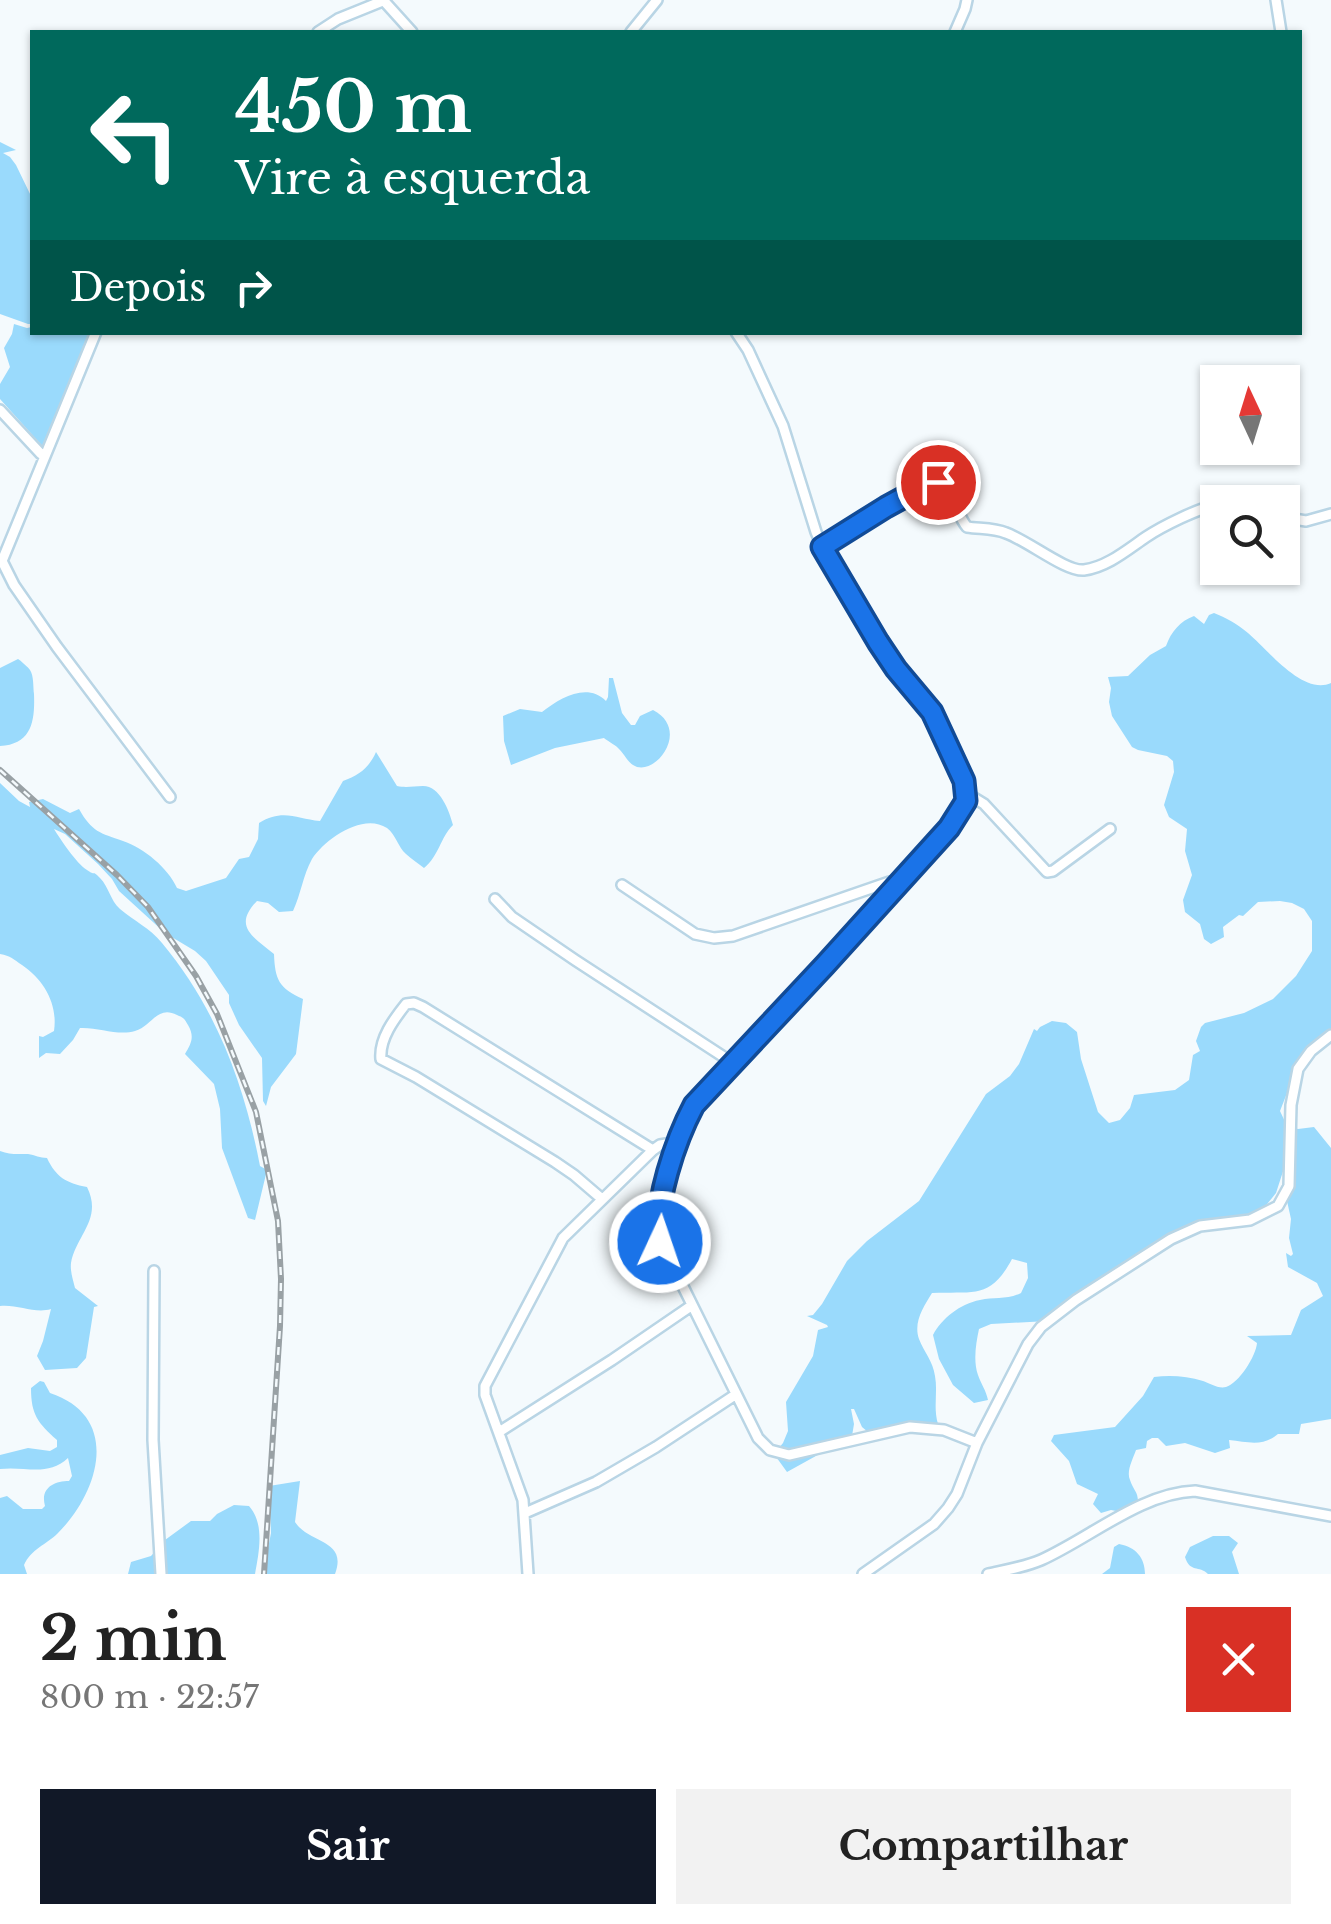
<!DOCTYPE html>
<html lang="pt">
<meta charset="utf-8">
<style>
body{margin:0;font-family:"Libre Baskerville",serif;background:#f2f2f2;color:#222;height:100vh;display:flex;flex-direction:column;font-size:38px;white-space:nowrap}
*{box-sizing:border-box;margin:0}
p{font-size:32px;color:#767676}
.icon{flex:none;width:55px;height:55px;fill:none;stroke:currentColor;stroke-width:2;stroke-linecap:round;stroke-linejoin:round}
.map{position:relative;height:1574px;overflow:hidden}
.drawer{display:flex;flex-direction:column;background:#fff;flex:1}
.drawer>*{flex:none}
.guide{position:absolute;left:30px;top:30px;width:1272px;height:305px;border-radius:0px;box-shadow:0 2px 8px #0004;background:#00695c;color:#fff;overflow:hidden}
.needle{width:65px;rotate:356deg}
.fabs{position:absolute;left:1200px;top:365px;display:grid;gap:20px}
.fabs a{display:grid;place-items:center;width:100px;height:100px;border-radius:0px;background:#fff;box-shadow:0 2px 8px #0004;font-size:50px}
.pin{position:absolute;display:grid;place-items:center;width:85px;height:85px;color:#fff;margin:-42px;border:5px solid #fff;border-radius:50%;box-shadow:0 2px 10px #0007}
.me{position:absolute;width:110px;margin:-55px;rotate:3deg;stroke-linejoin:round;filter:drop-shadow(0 0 8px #0008)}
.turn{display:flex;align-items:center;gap:35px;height:210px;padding:0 40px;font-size:45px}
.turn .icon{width:130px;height:130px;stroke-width:2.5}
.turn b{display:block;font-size:70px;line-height:85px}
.then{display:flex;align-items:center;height:95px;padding:0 40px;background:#0003;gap:20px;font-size:38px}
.round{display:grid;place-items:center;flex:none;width:105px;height:105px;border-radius:0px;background:#f2f2f2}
.headline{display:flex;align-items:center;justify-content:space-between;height:170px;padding:0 40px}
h1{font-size:60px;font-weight:800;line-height:75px}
.action{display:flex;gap:20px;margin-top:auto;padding:20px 40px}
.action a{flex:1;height:115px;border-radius:0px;background:#111827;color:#fff;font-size:40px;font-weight:800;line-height:115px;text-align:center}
.action a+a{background:#f2f2f2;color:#222}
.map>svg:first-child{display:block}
</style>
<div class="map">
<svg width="1331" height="1574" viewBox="0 0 1331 1574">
<rect width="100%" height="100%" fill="#f4fafd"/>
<path fill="#9adafc" d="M0 142 16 150 3 153 10 157 16 165 32 198V324H28L0 314Z
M14 324 27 328 32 327V332L93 333 44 448 0 399V384L10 367 4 348 12 334Z
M1214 613C1227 618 1237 624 1248 633 1267 649 1303 696 1331 683V1032L1296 1070 1280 1111 1287 1126 1298 1129 1314 1127 1331 1148V1419L1301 1424 1299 1434H1278C1263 1447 1248 1442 1229 1440L1230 1448 1215 1453 1185 1443 1166 1446 1158 1438H1152L1147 1441 1146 1448 1136 1450C1133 1459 1126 1471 1130 1480 1133 1490 1138 1491 1138 1502L1127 1513 1111 1510 1101 1513 1093 1504 1098 1494 1077 1484 1069 1461 1051 1441 1054 1435 1115 1427 1143 1396 1154 1377C1170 1375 1187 1376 1203 1381 1209 1383 1218 1389 1226 1387 1239 1383 1256 1356 1257 1343L1247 1336 1291 1335 1301 1310 1323 1296 1317 1283 1288 1267 1286 1253 1291 1256 1293 1254 1289 1238 1291 1219 1287 1201 1290 1176 1287 1159 1276 1193 1259 1214 1244 1219 1203 1222 1174 1233 1129 1267 1048 1321 991 1324 979 1329C976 1343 973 1361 978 1375 981 1384 986 1390 988 1400L974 1403 953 1385 939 1359 933 1335C942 1318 960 1304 980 1300 994 1297 1007 1300 1021 1293L1028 1278 1027 1263 1012 1259C990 1300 974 1291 932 1293 924 1306 913 1322 919 1339 924 1352 933 1361 935 1376 938 1392 933 1408 938 1424L909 1422 868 1432 862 1427 854 1409H851L854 1424 852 1436 787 1472 774 1454 783 1443 788 1431 786 1402 813 1356 818 1330 828 1327 827 1325 807 1316 813 1315 822 1304 847 1261 867 1241 919 1201 986 1094 1010 1076 1019 1064 1034 1029 1037 1031 1040 1027 1052 1021 1066 1023 1077 1032 1081 1059 1098 1112 1109 1123 1120 1120 1130 1108 1134 1095 1175 1090 1189 1080 1193 1055 1200 1051 1196 1041 1201 1027 1205 1023 1244 1013 1273 999 1296 976 1312 951V921L1304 909 1292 903 1280 901 1258 902 1243 916 1239 915 1223 927 1224 937 1211 944 1204 939 1200 924 1185 912 1183 900 1192 875 1185 851 1187 829 1169 817 1164 805 1174 772 1173 761 1167 756 1138 750 1132 747 1112 716 1109 702 1111 688 1108 677 1128 676 1150 655 1166 646C1171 632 1180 621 1194 616L1204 624 1209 615Z
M18 659C20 660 29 668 30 670 34 676 33 687 34 694 35 721 32 744 0 746V668Z
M609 678H613L622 713 631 725H635L640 716 653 710C692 730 654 779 633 765 627 761 623 752 617 747 616 746 605 739 604 738L555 748 511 765 504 741 503 716 520 709 542 712C560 698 587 682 606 701L608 697Z
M376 752 397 786C407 788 413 786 423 786 440 786 449 810 453 825 440 838 439 856 424 868 418 863 411 859 406 854 398 847 396 835 387 828 363 812 325 839 312 859 303 875 301 894 293 911L279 912 268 903 257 901C232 927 254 937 274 954 275 980 279 988 303 999L296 1054 271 1087 266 1106 263 1101 262 1058 239 1025 229 1003V995L206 961 195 951 165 933 119 891 112 879 98 864 65 834 54 829C61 840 76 863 87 870 97 877 91 869 100 878 109 887 110 900 120 909 134 921 150 928 162 943 216 1008 244 1083 260 1166L267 1170 255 1220 248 1218 222 1148 220 1109 214 1084 185 1054C191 1044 195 1037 188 1025 184 1018 184 1018 177 1015 157 1005 152 1026 135 1031 118 1036 98 1027 80 1028L73 1040 60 1054 46 1053 39 1058V1036L43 1037 54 1031C58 1004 44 980 22 965 13 959 11 956 0 954V783L19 801 30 807 29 802 43 799 70 813 79 809C92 832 100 833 123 841 144 848 168 868 177 888L186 891 226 878 239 859 249 857 258 839 259 823C283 808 297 819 320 821L343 781C359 775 369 768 376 752Z
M0 1151C10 1155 17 1154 28 1154 35 1155 40 1158 47 1158 56 1177 66 1183 87 1187 103 1219 76 1235 71 1263 70 1271 73 1280 75 1288L98 1306 94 1307 86 1358 77 1368 45 1370 37 1356 43 1341 51 1309C35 1314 17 1304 0 1306Z
M40 1381 44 1382 50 1393C122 1417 99 1492 58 1533 46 1545 31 1549 24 1565L27 1574H0V1498L7 1496 23 1509H42L45 1506C40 1488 54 1481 69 1481L72 1476 68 1458C48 1477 26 1466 0 1469V1455L28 1448 50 1451 57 1447V1440C38 1423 31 1415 31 1388Z
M300 1481 295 1522C309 1544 348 1539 335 1574H263L271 1533 269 1486Z
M234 1505 249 1506C265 1524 259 1552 255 1574H128L131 1562 151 1556 165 1540 191 1521H210L217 1514Z
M1213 1536H1229L1238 1543 1232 1552 1239 1574H1208C1199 1565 1190 1573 1185 1557L1190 1547Z
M1119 1544C1136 1547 1145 1558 1145 1574H1102L1110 1568 1114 1547Z"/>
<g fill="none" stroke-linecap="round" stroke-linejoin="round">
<defs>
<path id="minor" d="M1276 0 1281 32
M384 1 412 32
M318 32 338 19 385 0
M631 32 657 0
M955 32 965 9 967 0
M96 332 2 561 14 585 57 647 170 797
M736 332 748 350 783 426 816 532 828 560 896 669 932 713 964 781 966 801 949 828 825 965 694 1105C676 1139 653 1205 661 1242L758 1438 770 1450 789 1455 910 1427 944 1430 977 1443
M0 410 41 454
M1282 517 1306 521 1331 514
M822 547 886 507 934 482C954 487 955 513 967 527 980 529 994 528 1006 533 1027 540 1066 572 1084 570 1107 567 1127 550 1146 537 1161 527 1200 507 1218 505
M966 793 984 804 1047 872 1053 871 1110 829
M622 885 695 934 714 938 733 936 889 882 899 883
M495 899 512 917 575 960 733 1063
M602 1199 574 1175 555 1162 416 1077 381 1059C379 1039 394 1019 406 1004L414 1003 423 1007 653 1150
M154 1271 153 1440 161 1574
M499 1432 612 1360 691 1306
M525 1513 596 1482 656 1447 735 1395
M528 1574 523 1500 485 1395V1386L563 1238 653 1150 660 1145 678 1142
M863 1574 934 1524 948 1508 957 1494 977 1443 1028 1344 1041 1327 1076 1300 1171 1239 1200 1226 1250 1220 1278 1206 1289 1186 1291 1105 1298 1069 1311 1051 1331 1035
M988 1574C1006 1570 1025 1567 1041 1560 1090 1538 1141 1493 1195 1491L1331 1516"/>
</defs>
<use href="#minor" stroke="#b9d5e5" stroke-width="14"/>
<use href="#minor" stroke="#fff" stroke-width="9"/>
<defs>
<path id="rail" d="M0 770 117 875 148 907 196 976 217 1014 256 1112 278 1221 281 1279 280 1326 264 1574"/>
</defs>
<use href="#rail" stroke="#99a1a5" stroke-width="6"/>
<use href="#rail" stroke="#f4fafd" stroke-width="2.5" stroke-dasharray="8" stroke-linecap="butt"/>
</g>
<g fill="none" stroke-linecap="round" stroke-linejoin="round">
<defs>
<path id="route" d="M660 1242C653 1204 676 1139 694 1105L825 965 949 828 966 801 964 781 932 712 896 669 878 642 822 547 886 507 930 483 938 482"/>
</defs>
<use href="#route" stroke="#114b97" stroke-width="25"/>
<use href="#route" stroke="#1a73e8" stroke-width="18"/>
</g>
</svg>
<div class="fabs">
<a><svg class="needle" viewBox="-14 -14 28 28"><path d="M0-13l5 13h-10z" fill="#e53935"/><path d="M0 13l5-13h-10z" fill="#767676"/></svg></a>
<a><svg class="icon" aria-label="search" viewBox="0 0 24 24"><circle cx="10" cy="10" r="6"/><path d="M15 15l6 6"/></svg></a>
</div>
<div class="pin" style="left:938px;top:482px;background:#d93025"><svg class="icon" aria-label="arrive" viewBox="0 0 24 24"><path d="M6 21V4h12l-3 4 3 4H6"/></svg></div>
<svg class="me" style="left:660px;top:1242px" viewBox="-20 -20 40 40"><circle r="17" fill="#1a73e8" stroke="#fff" stroke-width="3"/><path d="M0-11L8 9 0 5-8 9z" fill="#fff"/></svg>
<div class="guide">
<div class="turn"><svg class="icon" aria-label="left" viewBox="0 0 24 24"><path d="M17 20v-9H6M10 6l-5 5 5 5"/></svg><div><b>450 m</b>Vire à esquerda</div></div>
<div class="then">Depois<svg class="icon" aria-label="right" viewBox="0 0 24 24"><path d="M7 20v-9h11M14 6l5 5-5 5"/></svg></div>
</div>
</div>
<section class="drawer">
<div class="headline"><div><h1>2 min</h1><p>800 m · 22:57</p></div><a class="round" style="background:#d93025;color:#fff"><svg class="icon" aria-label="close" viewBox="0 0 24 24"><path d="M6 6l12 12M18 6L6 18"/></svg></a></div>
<div class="action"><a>Sair</a><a>Compartilhar</a></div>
</section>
